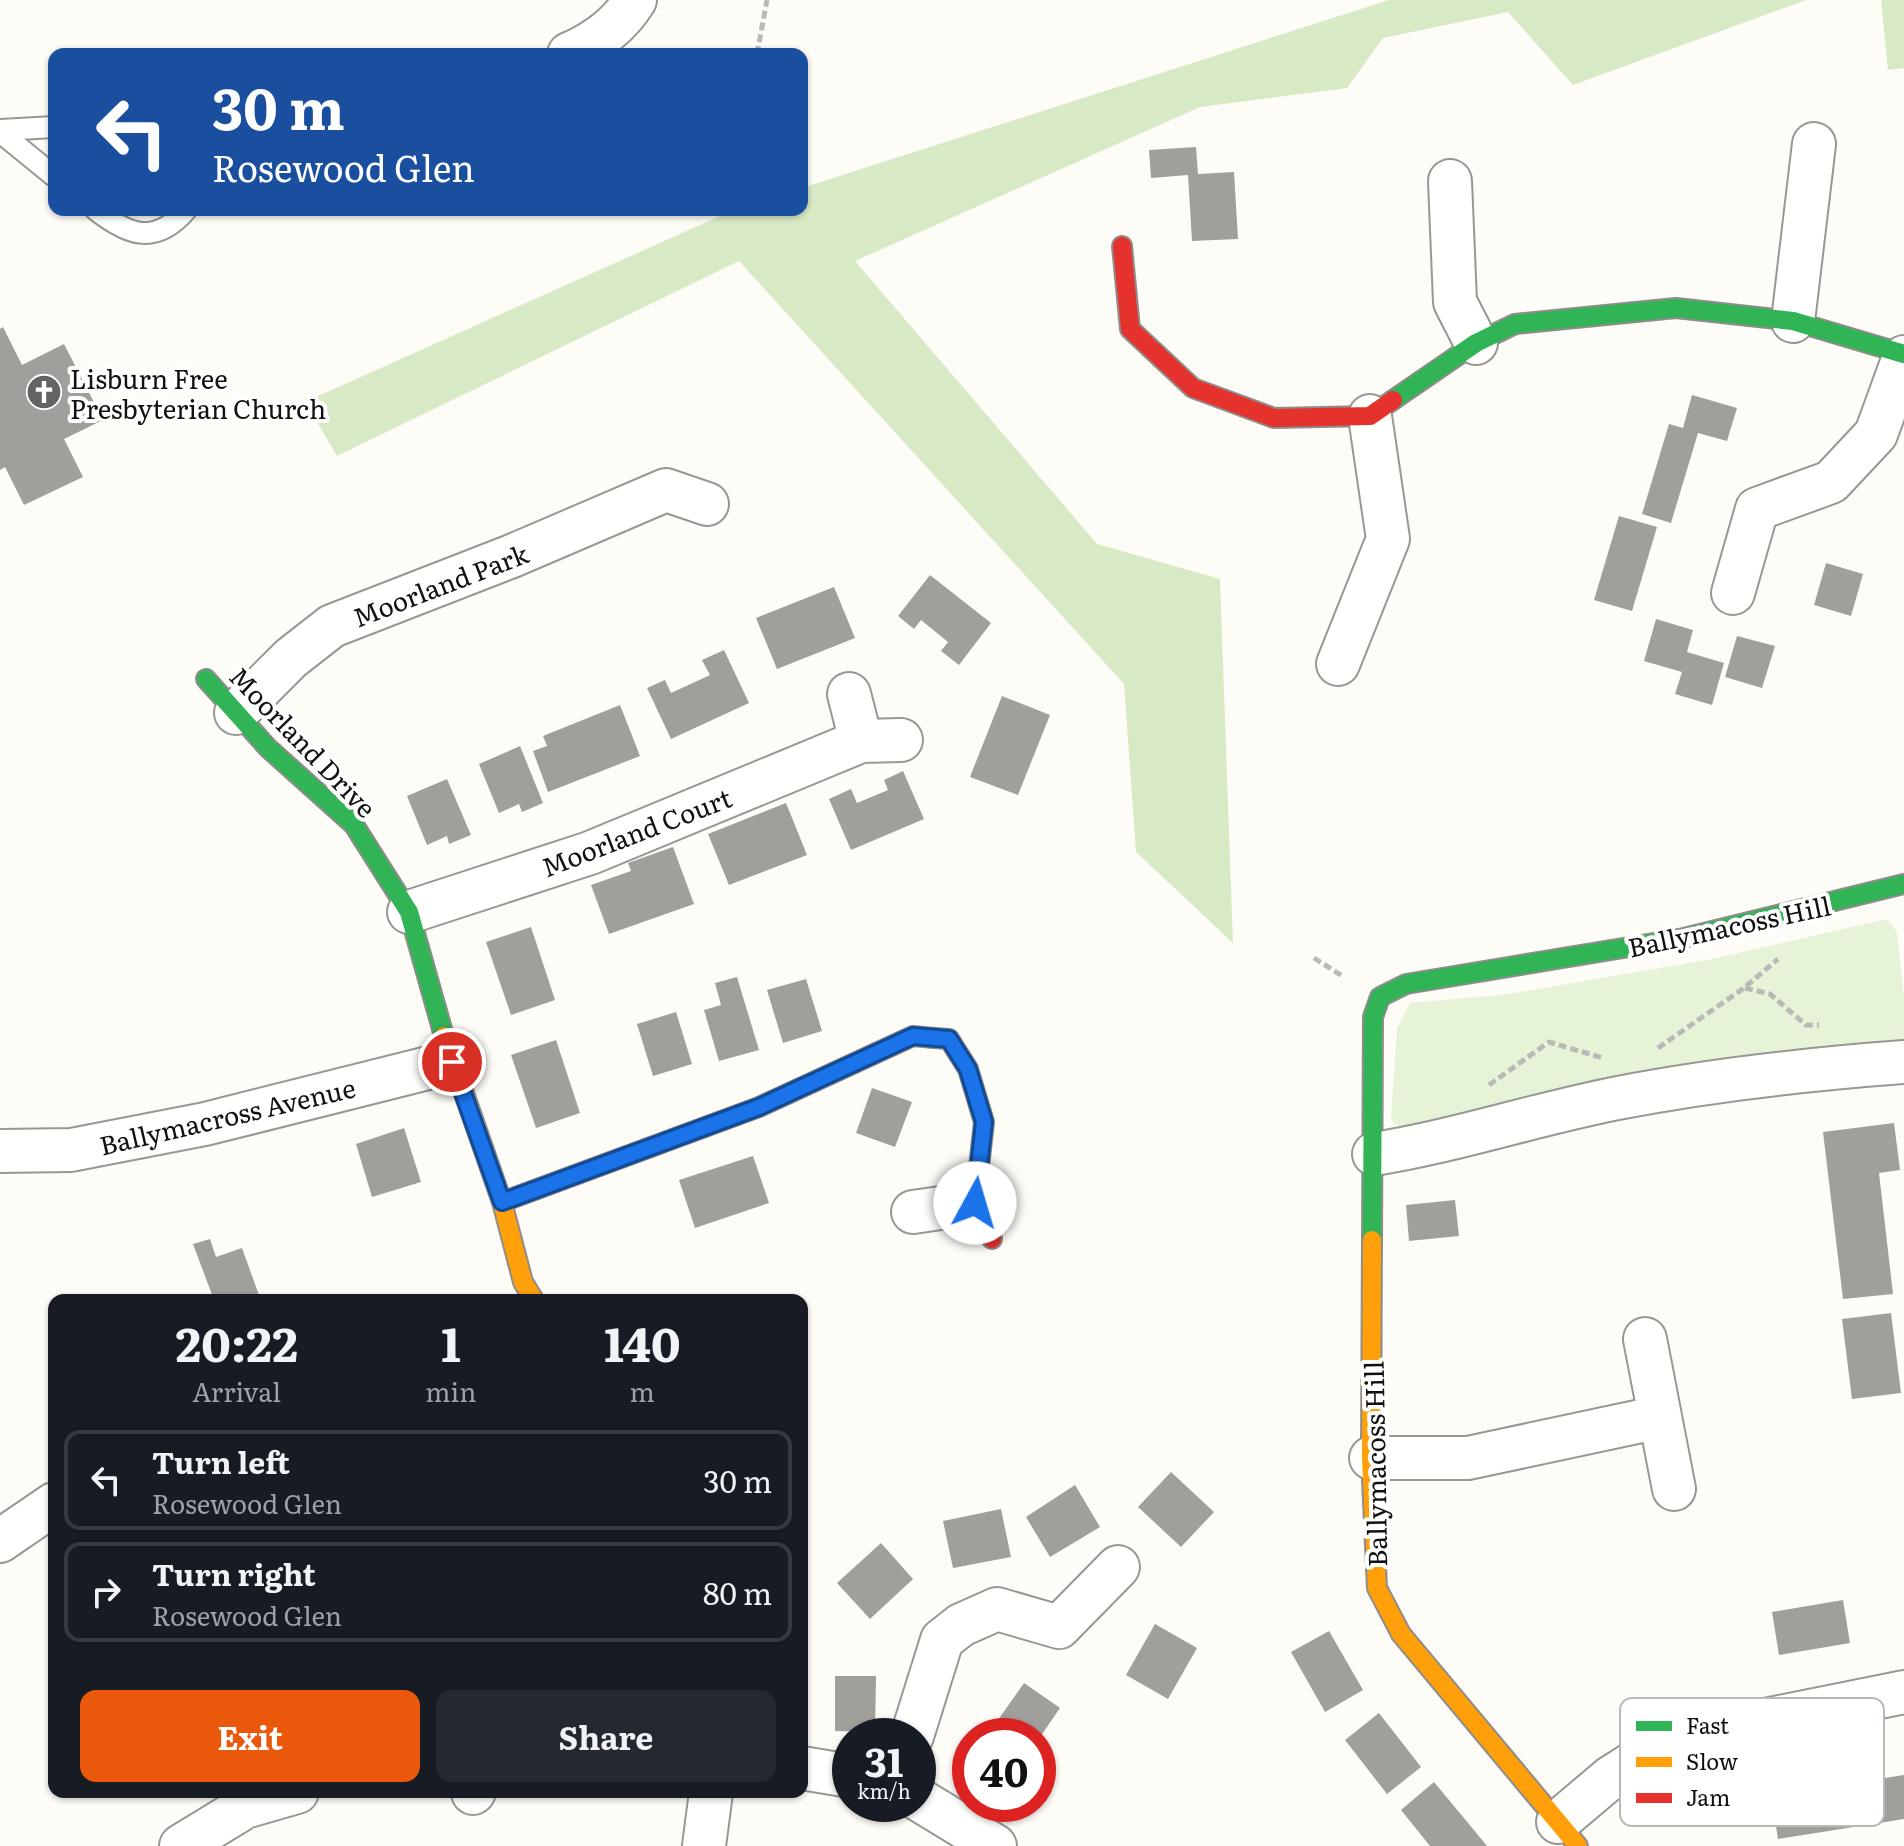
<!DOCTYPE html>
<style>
body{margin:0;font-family:Literata,serif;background:#242831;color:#f1f3f6;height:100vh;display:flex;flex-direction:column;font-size:30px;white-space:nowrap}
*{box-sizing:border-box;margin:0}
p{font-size:26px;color:#9ea1a6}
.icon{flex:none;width:44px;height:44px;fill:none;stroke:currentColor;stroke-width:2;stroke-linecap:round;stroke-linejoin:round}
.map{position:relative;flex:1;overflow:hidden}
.panel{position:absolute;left:48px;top:1294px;width:760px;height:504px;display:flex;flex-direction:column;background:#171b24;border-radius:16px;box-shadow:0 2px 6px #0004}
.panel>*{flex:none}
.hud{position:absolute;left:48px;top:48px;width:760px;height:168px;border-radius:16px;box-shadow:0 2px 6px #0004;background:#1a4fa0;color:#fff;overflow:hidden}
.speed{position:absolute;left:832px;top:1718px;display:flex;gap:16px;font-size:40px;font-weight:700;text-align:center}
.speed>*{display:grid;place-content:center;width:104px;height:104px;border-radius:50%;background:#171b24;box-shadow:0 2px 6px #0004;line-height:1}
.speed small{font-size:20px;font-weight:400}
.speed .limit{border:12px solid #d22;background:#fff;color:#111}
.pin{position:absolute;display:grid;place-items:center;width:68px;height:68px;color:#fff;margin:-34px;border:4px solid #fff;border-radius:50%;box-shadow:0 2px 8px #0007}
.me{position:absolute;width:88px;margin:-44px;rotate:6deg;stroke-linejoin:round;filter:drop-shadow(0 0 6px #0008)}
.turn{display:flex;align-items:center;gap:28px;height:168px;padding:0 32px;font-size:36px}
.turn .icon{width:104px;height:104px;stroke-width:2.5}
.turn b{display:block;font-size:56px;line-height:68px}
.eta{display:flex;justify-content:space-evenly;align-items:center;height:136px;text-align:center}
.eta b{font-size:48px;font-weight:700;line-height:56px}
.primary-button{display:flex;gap:16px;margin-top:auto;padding:16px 32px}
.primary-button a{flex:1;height:92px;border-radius:16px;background:#ea580c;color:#fff;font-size:32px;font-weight:700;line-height:92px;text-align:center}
.primary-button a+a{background:#242831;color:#f1f3f6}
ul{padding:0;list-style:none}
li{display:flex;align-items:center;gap:24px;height:100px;margin:0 16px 12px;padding:0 16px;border:4px solid #363941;border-radius:16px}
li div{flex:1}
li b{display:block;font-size:30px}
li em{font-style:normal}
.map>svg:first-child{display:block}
</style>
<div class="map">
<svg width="1904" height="1846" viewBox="0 0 1904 1846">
<rect width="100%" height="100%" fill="#fdfcf7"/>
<path fill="#e7f3d7" d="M1887 919 1897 932 1904 998V1041L1402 1131 1391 1119 1397 1028 1410 1003 1509 994 1712 959Z"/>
<path fill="#d8eac5" d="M1389 0H1806L1573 85 1508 12 1383 38 1347 88 1200 107 855 261 1097 544 1220 579 1233 943 1136 852 1124 684 739 261 337 456 305 402 731 211 802 210V188Z
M1881 0H1904V68L1888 70Z"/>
<path fill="#a19f9c" d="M1196 147 1198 174 1234 172 1238 239 1192 241 1188 175 1151 178 1149 150Z
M3 327 22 365 64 344 103 420 64 439 83 477 24 505 5 467 0 470V329Z
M1692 395 1737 408 1727 441 1698 433 1671 523 1642 514 1669 424 1683 428Z
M1619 516 1657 527 1632 611 1594 600Z
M1826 563 1863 574 1851 616 1814 605Z
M930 575 991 623 959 665 941 651 948 642 921 620 914 629 898 616Z
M834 587 855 638 777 669 756 618Z
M1656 619 1693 630 1687 652 1724 663 1712 705 1675 694 1682 672 1644 661Z
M1737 636 1775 646 1762 688 1725 677Z
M724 650 749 703 671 739 647 688 665 680 671 693 710 675 702 660Z
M1002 696 1050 715 1018 795 970 777Z
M620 705 640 756 548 792 533 751 547 746 543 736Z
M520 746 543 803 522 812 519 804 499 813 479 764Z
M903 771 924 819 851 850 829 799 851 789 857 803 888 790 884 780Z
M447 779 471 835 449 844 447 836 427 845 407 796Z
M786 803 807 855 729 885 708 834Z
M673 847 694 904 609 934 591 885 631 871 628 863Z
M531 927 555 1000 511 1015 486 942Z
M737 977 759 1050 719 1061 704 1010 721 1005 715 983Z
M806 979 822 1031 783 1043 767 990Z
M676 1012 692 1064 653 1076 637 1024Z
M556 1040 580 1113 536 1128 511 1055Z
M872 1088 912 1102 895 1147 856 1133Z
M1894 1123 1900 1170 1879 1173 1893 1294 1843 1299 1823 1132Z
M404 1128 421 1182 372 1197 356 1144Z
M753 1156 769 1203 695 1228 679 1180Z
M1455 1200 1459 1236 1409 1241 1406 1205Z
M210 1239 216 1257 242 1248 259 1295 245 1300H214L193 1244Z
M1891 1313 1901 1393 1852 1399 1842 1319Z
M1171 1472 1214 1512 1181 1547 1138 1507Z
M1075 1485 1100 1527 1050 1557 1026 1517Z
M1001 1509 1011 1557 953 1568 943 1521Z
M881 1543 913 1579 870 1619 837 1583Z
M1843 1600 1850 1643 1779 1655 1772 1612Z
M1155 1624 1197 1648 1168 1699 1126 1675Z
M1329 1631 1363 1690 1325 1712 1291 1652Z
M835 1676H876L875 1732 835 1731Z
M1024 1683 1060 1708 1038 1740V1736H1001L1008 1726 998 1720Z
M1379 1713 1421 1767 1387 1794 1345 1740Z
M1904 1775V1819L1778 1839 1771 1796Z
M1434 1782 1478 1835 1487 1846H1430L1401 1810Z"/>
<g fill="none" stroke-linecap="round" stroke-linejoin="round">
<defs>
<path id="lane" d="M0 130 54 127
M0 132 54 176
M96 210C129 236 156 245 186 210"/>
<path id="street" d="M569 54C597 42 619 26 635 0
M1450 181 1455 302 1476 343
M1793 321 1814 144
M1733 593 1757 509 1831 482 1876 434 1904 357
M1338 664 1388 539 1370 416
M849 694 861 741
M236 713 291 658 332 626 512 556 666 490 707 504
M409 912 590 853 861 741 901 740
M0 1151 71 1150 205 1124 452 1062
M1374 1154C1456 1141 1536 1114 1618 1098 1711 1080 1810 1069 1904 1062
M913 1212 975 1203
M1645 1339 1674 1489
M1371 1458H1468L1660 1417
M0 1541 54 1504
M912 1736 942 1640 961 1625 997 1609 1059 1627 1118 1567
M802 1768 850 1776
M473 1793 474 1792
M918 1799 995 1846
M1558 1822 1610 1778 1671 1739 1904 1692
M181 1846 245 1807 297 1792
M704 1846 711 1792"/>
<path id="fast" d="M1393 400 1476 343 1515 324 1676 308 1793 321 1904 354
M206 679 268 748 354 825 409 912 444 1036
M502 1202 759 1107 913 1036 934 1038
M1372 1240 1373 1017 1380 997 1406 984 1684 938 1904 884"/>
<path id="slow" d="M444 1036 502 1202 523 1282 534 1300
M1372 1240 1371 1458 1377 1588 1401 1634 1578 1846"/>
<path id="jam" d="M1122 246 1130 329 1193 388 1274 418 1370 416 1393 400
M934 1038 949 1039 968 1069 984 1122 975 1203 992 1239"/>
</defs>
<use href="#lane" stroke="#979795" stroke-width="24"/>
<use href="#street" stroke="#979795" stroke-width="46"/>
<use href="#fast" stroke="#8e8d8b" stroke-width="22"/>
<use href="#slow" stroke="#8e8d8b" stroke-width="22"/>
<use href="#jam" stroke="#8e8d8b" stroke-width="22"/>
<path stroke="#b9b9b8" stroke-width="5" stroke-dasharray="8 4" stroke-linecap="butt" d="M757 54 767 0
M1314 958 1344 977
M1745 988 1770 994 1806 1025H1819
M1658 1048 1744 988 1778 959
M1489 1085 1549 1042 1603 1058"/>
<use href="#lane" stroke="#fffffe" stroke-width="20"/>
<use href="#street" stroke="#fffffe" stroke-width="42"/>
<use href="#fast" stroke="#30b455" stroke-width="18"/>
<use href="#slow" stroke="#ff9f0a" stroke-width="18"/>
<use href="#jam" stroke="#e5322d" stroke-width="18"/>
</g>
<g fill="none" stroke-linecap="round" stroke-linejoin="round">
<defs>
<path id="route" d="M452 1062 502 1202 759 1107 913 1036 949 1039 968 1069 984 1122 975 1203"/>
</defs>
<use href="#route" stroke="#114b97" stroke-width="20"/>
<use href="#route" stroke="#1a73e8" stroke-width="14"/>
</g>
<defs>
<symbol id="church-disc" viewBox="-11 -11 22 22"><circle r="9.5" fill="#646362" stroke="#fff"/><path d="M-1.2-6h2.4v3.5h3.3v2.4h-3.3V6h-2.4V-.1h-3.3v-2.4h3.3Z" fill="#fff"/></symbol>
</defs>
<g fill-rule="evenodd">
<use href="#church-disc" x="24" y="372" width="40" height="40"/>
</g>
<g text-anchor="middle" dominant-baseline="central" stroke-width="8" stroke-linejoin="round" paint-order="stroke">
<g font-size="26" fill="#111" stroke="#fff" text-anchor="start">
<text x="70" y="377">Lisburn Free<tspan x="70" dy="30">Presbyterian Church</tspan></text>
</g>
<g font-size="26" fill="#111" stroke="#fff">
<text transform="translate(440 584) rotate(-21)">Moorland Park</text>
<text transform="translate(304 741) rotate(46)">Moorland Drive</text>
<text transform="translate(636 831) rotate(-21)">Moorland Court</text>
<text transform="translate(1729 925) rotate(-12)">Ballymacoss Hill</text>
<text transform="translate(227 1115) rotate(-13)">Ballymacross Avenue</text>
<text transform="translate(1374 1464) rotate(-91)">Ballymacoss Hill</text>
</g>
</g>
<rect x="1620" y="1698" width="264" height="128" rx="12" fill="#fff" stroke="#b8b8b8" stroke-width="2"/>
<rect x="1636" y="1721" width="36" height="10" fill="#30b455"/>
<rect x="1636" y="1757" width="36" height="10" fill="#ff9f0a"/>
<rect x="1636" y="1793" width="36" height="10" fill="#e5322d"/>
<g font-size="22" fill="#111">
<text x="1686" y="1734">Fast</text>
<text x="1686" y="1770">Slow</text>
<text x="1686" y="1806">Jam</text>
</g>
</svg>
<div class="speed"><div>31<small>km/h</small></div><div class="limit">40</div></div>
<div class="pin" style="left:452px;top:1062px;background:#d93025"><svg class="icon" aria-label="arrive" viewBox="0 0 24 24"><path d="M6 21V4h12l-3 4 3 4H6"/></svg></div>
<svg class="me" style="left:975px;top:1203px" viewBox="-20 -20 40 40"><circle r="19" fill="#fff"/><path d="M0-13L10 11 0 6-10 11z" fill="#1a73e8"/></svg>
<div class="hud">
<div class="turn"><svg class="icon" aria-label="left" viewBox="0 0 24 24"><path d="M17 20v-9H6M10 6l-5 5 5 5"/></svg><div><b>30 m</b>Rosewood Glen</div></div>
</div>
<section class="panel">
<div class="eta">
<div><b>20:22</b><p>Arrival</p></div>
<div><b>1</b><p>min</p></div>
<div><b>140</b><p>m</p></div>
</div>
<ul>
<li><svg class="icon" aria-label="left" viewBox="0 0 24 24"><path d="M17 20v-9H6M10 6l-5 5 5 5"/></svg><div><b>Turn left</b><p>Rosewood Glen</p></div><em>30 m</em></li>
<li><svg class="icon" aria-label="right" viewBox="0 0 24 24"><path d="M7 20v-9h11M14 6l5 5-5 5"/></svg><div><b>Turn right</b><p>Rosewood Glen</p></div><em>80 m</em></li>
</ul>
<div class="primary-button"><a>Exit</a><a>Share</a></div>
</section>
</div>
